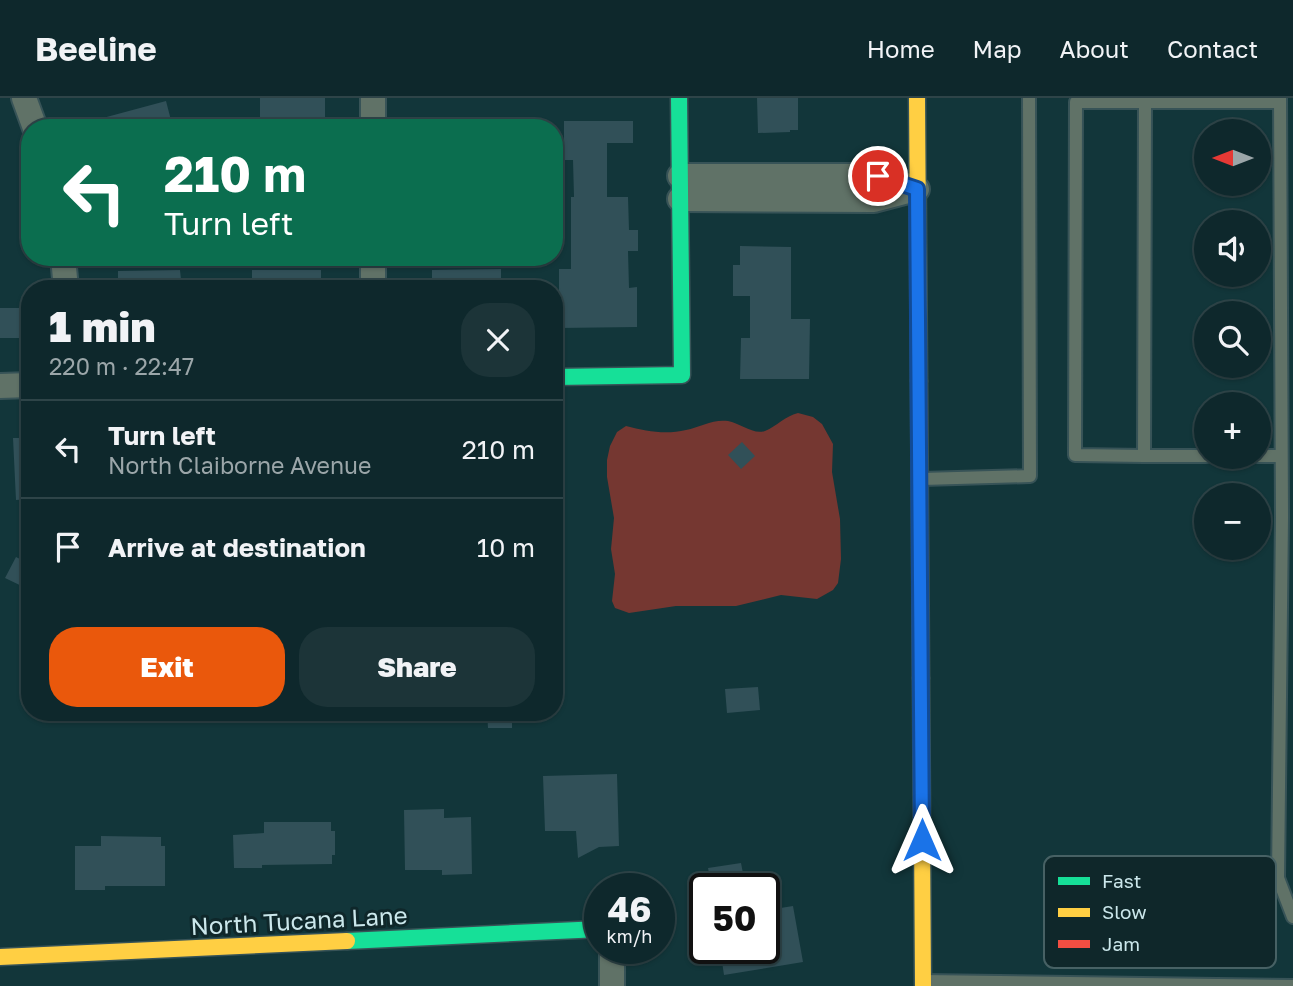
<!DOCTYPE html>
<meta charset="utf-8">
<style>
body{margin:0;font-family:"Golos Text",sans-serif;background:#1c3438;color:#f1f3f6;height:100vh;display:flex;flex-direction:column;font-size:26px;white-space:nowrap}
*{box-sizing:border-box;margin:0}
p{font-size:23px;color:#9ba6a9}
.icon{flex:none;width:38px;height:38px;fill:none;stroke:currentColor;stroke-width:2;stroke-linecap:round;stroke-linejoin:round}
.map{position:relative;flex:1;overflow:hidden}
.side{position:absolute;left:21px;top:182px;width:542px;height:441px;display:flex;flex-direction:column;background:#0e282c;border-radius:28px;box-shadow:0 2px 5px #0004,0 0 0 2px #2e4448}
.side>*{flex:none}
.hud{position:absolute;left:21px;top:21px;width:542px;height:147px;border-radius:28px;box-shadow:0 2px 5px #0004,0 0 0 2px #2e4448;background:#0b6e4f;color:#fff;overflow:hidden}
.needle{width:46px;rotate:270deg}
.fabs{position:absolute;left:1194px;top:21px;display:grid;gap:14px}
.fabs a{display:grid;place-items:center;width:77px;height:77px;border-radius:50%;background:#0e282c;box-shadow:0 2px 5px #0004,0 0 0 2px #2e4448;font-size:35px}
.speed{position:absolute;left:584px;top:775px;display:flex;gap:14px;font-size:35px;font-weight:700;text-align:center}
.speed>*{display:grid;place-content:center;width:91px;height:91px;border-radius:50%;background:#0e282c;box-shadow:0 2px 5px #0004,0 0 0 2px #2e4448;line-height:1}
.speed small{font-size:18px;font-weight:400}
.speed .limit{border:4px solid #111;border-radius:10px;background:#fff;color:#111}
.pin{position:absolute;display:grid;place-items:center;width:60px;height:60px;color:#fff;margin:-30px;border:4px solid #fff;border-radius:50%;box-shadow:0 2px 7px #0007}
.me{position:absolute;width:77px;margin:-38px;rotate:0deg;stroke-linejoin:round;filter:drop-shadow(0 0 5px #0008)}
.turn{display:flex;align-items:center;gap:24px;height:147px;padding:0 28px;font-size:32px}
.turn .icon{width:91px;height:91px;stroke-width:2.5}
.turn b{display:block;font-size:49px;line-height:60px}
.round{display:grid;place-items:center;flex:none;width:74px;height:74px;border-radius:28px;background:#1c3438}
.headline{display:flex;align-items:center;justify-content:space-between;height:119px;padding:0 28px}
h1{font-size:42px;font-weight:800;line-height:52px}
.primary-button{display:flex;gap:14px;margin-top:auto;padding:14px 28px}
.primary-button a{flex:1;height:80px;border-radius:28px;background:#ea580c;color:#fff;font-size:28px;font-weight:800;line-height:80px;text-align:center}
.primary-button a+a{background:#1c3438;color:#f1f3f6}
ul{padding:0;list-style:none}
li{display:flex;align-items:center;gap:21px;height:98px;padding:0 28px;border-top:2px solid #2e4448}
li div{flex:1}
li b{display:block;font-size:26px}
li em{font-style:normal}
header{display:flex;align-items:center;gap:42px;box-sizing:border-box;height:98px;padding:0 35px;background:#0e282c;border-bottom:2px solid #2e4448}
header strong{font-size:33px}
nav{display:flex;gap:38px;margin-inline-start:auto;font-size:24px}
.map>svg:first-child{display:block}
</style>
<header>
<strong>Beeline</strong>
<nav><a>Home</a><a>Map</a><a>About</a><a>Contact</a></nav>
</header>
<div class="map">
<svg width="1293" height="888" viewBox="0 0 1293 888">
<rect width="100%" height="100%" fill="#12363a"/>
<path fill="#753731" d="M798 315 813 319 822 326 833 346 832 374 840 421 841 461 838 485 833 492 817 501 781 497 736 508H676L629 515 615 510 612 503 615 476 611 451 614 420 607 379V362L610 348 617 334 626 328C646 333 665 337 686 332 700 329 713 321 728 323 740 325 753 337 765 333 777 328 785 318 798 315Z"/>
<path fill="#315058" d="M260 0H325V30H260Z
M757 0H798V32H790V34L758 35Z
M166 3 173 30H88V24Z
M564 23H633V45H607V99H628L629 132H638V153H628L629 190 637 189V229L559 230V171H571V99H574L573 62H564Z
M740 148 791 149V221H810L809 281H740L741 240H750V198H733V167H740Z
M501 171V191H432V172Z
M180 172 182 191H118V173Z
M252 172H321V191H252Z
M0 210H23L24 240H0Z
M13 340H30V401L16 402Z
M742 344 755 358 741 371 728 357Z
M16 459 30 466V492L5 480Z
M758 589 760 612 727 615 725 591Z
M487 614H512V630H488Z
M617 676 619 748 599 749 578 760 576 733H545L543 678Z
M444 711V720L471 719 472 776 442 777V772H405L404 712Z
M264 724H331V733H335V757H332V766L262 767V770H234L233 737 264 735Z
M101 738 161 739V748H165V788H105V792H75V748H101Z
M741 765 746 791H712L708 770Z
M793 808 803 864 724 877 720 850H765V834L772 833 768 812Z"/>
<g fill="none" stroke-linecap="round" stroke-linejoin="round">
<defs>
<path id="lane" d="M1280 0 1282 419 1278 780 1293 819
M1144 358 1075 357 1076 4H1145
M1206 358H1144L1145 4H1280
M1258 358H1281
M922 381 1030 378 1029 0
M923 883 1293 888"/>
<path id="street" d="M24 0 35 30
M373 0V30
M680 78H878L917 91
M680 101 874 102 916 91
M63 159 66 191
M373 159V191
M0 288 30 287
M612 850V888"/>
<path id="fast" d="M555 279 682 277 679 0
M347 843 600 831"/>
<path id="slow" d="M917 0 919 283
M921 580 923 888
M0 859 347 843"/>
<path id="jam" d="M919 283 921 580"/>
</defs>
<use href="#lane" stroke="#375357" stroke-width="16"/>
<use href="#street" stroke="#375357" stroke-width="28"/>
<use href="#fast" stroke="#375357" stroke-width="19"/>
<use href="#slow" stroke="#375357" stroke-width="19"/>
<use href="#jam" stroke="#375357" stroke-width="19"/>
<use href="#lane" stroke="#607267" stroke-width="12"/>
<use href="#street" stroke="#607267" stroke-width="24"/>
<use href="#fast" stroke="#16e098" stroke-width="16"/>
<use href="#slow" stroke="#ffcf43" stroke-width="16"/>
<use href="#jam" stroke="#f24e42" stroke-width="16"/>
</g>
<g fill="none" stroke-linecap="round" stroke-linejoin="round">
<defs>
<path id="route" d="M878 78 917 91 922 742"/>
</defs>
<use href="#route" stroke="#114b97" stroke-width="18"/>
<use href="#route" stroke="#1a73e8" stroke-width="12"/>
</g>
<g text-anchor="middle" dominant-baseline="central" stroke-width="6" stroke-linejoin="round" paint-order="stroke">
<g font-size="24" fill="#cbe7eb" stroke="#0f272a">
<text transform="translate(299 822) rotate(-3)">North Tucana Lane</text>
</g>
</g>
<rect x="1044" y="758" width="232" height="112" rx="10" fill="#0f272a" stroke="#476164" stroke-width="2"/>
<rect x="1058" y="779" width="32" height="8" fill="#16e098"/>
<rect x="1058" y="810" width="32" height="9" fill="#ffcf43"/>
<rect x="1058" y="842" width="32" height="8" fill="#f24e42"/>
<g font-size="19" fill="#cbe7eb">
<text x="1102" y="790">Fast</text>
<text x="1102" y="821">Slow</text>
<text x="1102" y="853">Jam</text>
</g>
</svg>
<div class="fabs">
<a><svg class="needle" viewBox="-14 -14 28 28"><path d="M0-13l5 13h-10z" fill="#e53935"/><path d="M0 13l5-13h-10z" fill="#9ba6a9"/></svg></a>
<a><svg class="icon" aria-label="sound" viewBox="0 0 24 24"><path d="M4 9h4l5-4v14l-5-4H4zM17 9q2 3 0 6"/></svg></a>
<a><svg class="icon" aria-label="search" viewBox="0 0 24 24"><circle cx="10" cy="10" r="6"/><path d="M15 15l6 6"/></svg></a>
<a>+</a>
<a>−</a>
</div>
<div class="speed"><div>46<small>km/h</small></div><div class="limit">50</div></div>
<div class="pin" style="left:878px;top:78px;background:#d93025"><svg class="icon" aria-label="arrive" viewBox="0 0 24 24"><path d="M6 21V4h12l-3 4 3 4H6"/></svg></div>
<svg class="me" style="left:922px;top:742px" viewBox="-20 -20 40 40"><path d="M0-17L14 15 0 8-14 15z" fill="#1a73e8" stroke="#fff" stroke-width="4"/></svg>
<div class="hud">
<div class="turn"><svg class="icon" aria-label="left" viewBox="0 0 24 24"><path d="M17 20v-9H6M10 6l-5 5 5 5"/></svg><div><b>210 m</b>Turn left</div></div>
</div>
<section class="side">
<div class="headline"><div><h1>1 min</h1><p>220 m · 22:47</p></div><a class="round"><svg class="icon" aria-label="close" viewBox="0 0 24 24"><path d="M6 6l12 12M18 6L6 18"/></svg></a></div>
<ul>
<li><svg class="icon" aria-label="left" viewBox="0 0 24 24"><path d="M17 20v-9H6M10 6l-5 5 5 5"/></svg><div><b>Turn left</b><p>North Claiborne Avenue</p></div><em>210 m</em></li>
<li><svg class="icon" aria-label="arrive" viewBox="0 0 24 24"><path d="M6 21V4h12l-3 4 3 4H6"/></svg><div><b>Arrive at destination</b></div><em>10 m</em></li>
</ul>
<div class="primary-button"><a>Exit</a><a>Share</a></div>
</section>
</div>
